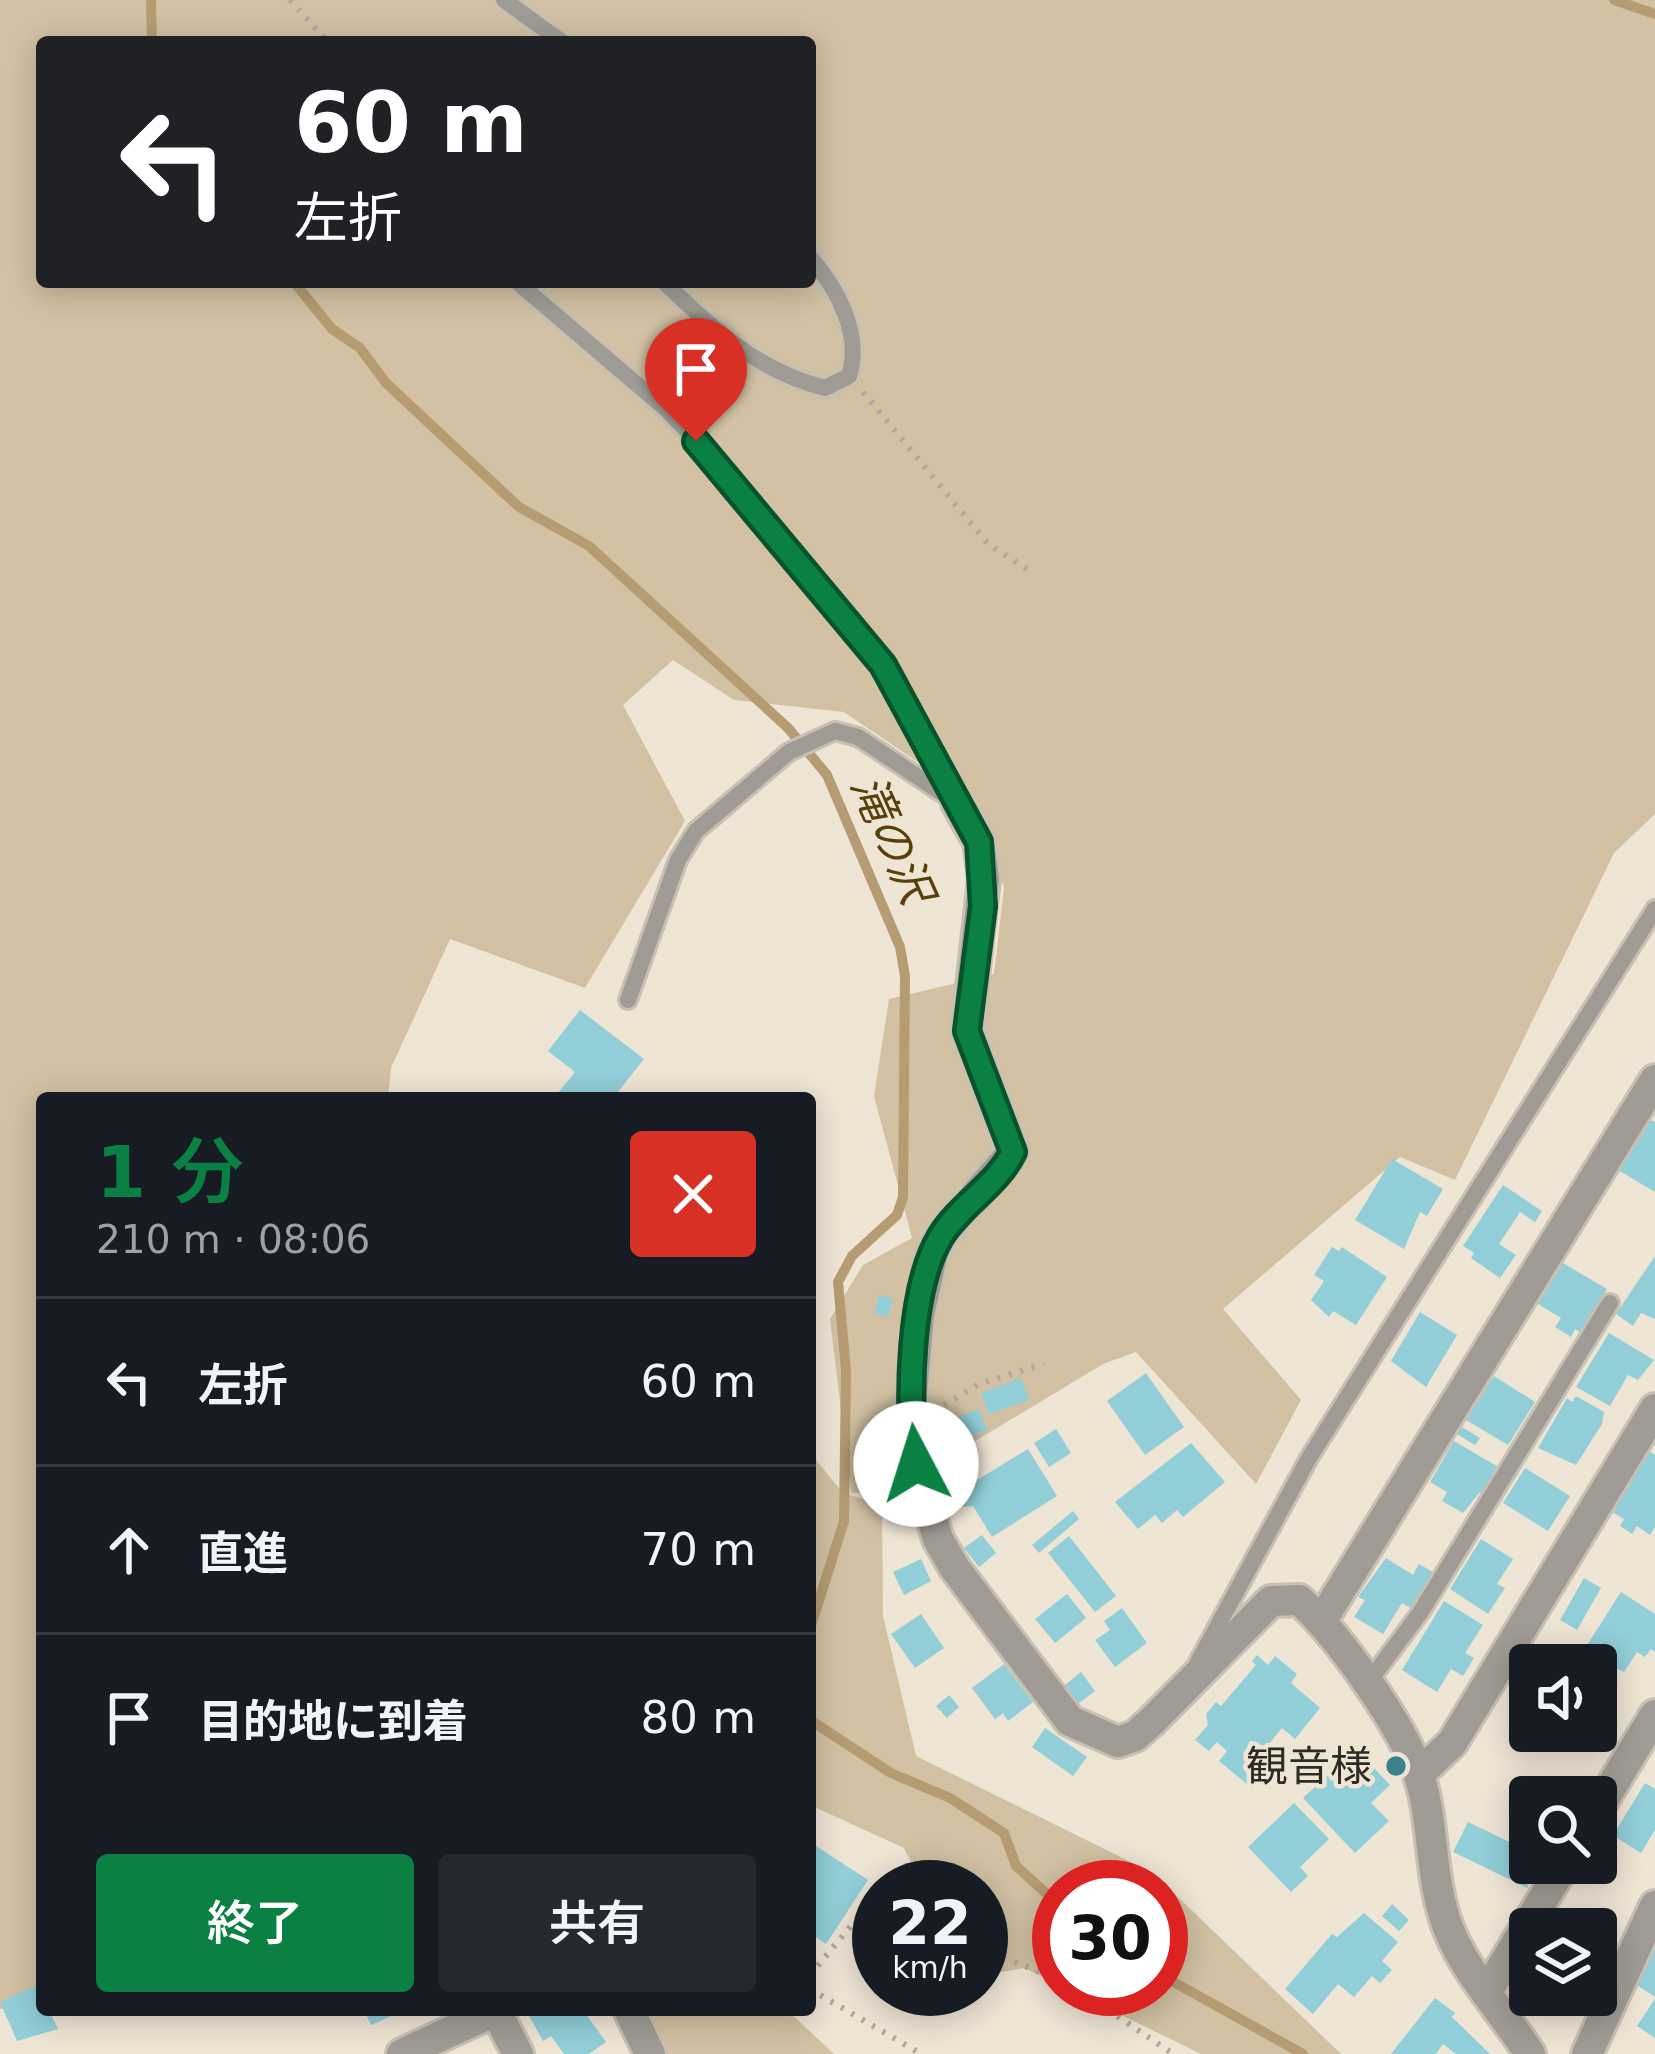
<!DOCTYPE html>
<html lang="ja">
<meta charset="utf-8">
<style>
body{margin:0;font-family:"DejaVu Sans","Noto Sans JP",sans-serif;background:#242831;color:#f1f3f6;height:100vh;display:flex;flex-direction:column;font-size:45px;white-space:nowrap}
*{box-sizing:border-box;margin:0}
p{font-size:39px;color:#9ea1a6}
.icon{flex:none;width:66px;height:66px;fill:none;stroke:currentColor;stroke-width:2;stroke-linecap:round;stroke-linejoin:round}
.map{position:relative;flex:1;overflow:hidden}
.side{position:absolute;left:36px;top:1092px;width:780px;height:924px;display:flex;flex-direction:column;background:#171b24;border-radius:12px;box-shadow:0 6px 30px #0003}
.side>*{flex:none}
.hud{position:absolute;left:36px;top:36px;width:780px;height:252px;border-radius:12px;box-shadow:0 6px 30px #0003;background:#202124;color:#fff;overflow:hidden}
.tools{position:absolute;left:1509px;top:1644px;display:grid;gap:24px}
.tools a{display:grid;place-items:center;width:108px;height:108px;border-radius:12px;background:#171b24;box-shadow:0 6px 30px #0003;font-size:60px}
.speed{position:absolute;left:852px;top:1860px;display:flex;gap:24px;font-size:60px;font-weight:700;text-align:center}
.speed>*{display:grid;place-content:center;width:156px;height:156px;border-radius:50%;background:#171b24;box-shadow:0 6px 30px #0003;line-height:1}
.speed small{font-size:30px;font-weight:400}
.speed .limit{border:18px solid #d22;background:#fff;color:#111}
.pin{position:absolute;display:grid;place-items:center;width:102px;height:102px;color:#fff;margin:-123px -51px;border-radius:50% 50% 50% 0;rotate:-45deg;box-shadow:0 0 12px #0007}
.pin .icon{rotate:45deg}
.me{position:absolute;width:132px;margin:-66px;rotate:355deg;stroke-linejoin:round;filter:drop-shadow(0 0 9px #0008)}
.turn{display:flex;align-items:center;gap:42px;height:252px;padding:0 60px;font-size:54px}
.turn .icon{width:156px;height:156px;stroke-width:2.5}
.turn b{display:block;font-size:84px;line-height:102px}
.round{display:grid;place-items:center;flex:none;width:126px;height:126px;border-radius:12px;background:#242831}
.headline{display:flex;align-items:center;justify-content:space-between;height:204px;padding:0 60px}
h1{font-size:72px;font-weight:600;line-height:90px;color:#0b8043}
.cta{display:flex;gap:24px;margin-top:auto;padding:24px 60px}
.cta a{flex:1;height:138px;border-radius:12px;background:#0b8043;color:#fff;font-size:48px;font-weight:600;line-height:138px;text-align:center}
.cta a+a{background:#242831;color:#f1f3f6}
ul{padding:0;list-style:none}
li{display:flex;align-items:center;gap:36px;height:168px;padding:0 60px;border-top:3px solid #363941}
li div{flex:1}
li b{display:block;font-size:45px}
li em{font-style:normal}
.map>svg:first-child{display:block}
</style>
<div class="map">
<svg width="1655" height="2054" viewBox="0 0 1655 2054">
<rect width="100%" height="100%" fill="#efe5d5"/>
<path fill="#d2c1a3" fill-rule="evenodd" d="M0 0H1655V814L1614 853 1455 1180 1400 1157 1223 1309 1301 1400 1256 1484 1136 1352 1103 1364 937 1464 903 1492 851 1493 830 1319 863 1265 912 1238 874 1096 889 999 994 974 1004 888 978 803 844 712 734 700 673 660 623 705 685 821 585 988 450 939 391 1068 388 1098H42V2002L0 2009ZM42 42H810V282H42Z
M810 1453 843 1493 882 1505 883 1616 916 1756 1153 1873 1341 2054H1201L1068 1989H1161V1887H1059V1984L1024 1968 981 1976V1887H924L904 1848 810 1805Z
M645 2010H787L834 2054H661Z"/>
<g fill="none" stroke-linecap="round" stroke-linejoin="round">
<path stroke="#b59c73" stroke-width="10" d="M151 0 152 42
M1614 0 1655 14
M294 282 332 329 360 348 386 383 519 507 589 546 788 728 827 775 900 947 905 976 903 1197 897 1215 852 1256 838 1282 846 1370 844 1521 810 1629
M810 1720 891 1773 950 1798 1004 1833 1016 1866 1059 1905
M1161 1975 1303 2054"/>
</g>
<path fill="#92cfd8" d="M580 1010 644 1059 617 1093 623 1098H554L575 1072 548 1051Z
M1649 1119 1655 1122V1192L1618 1170Z
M1392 1159 1443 1189 1427 1216 1420 1212 1404 1249 1355 1220Z
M1503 1185 1542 1211 1535 1222 1520 1212 1499 1244 1516 1255 1500 1278 1471 1258 1474 1253 1463 1246Z
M1332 1247 1339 1251 1342 1247 1387 1277 1356 1325 1333 1311 1329 1317 1311 1300 1324 1281 1314 1275Z
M1655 1256V1319L1641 1313 1633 1326 1616 1314Z
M1563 1263 1607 1289 1581 1333 1575 1329 1571 1337 1555 1327 1561 1318 1538 1304Z
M879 1295 893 1299 888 1317 874 1313Z
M1420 1312 1457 1335 1426 1387 1391 1361Z
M1609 1333 1654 1360 1638 1380 1628 1375 1610 1406 1576 1387Z
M1146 1373 1184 1427 1145 1455 1107 1401Z
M1494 1376 1535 1402 1508 1445 1466 1420Z
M1021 1378 1029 1400 989 1414 981 1393Z
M1576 1396 1604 1412 1602 1424 1576 1465 1538 1448 1567 1398 1572 1402Z
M979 1409 987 1430 952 1444 944 1423Z
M1462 1427 1480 1438 1475 1445 1457 1434Z
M1056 1429 1071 1453 1049 1467 1034 1443Z
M1454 1441 1500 1468 1484 1495 1480 1492 1463 1513 1442 1501 1447 1492 1430 1482Z
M1191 1443 1225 1482 1183 1517 1177 1510 1162 1523 1155 1515 1138 1529 1115 1502Z
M1028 1449 1057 1496 992 1537 973 1506 964 1507 956 1493Z
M1646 1449 1655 1455V1527L1650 1535 1637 1526 1632 1534 1620 1526 1624 1519 1609 1510Z
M1525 1468 1570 1496 1548 1531 1503 1503Z
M900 1489 911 1516 895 1522 884 1495Z
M1073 1511 1079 1519 1039 1553 1032 1545Z
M982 1535 996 1553 979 1567 964 1548Z
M1069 1536 1116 1596 1095 1612 1048 1553Z
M1481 1539 1513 1559 1497 1584 1505 1588 1488 1614 1450 1589Z
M1386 1558 1413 1575 1419 1564 1436 1574 1414 1610 1402 1603 1383 1634 1354 1617 1365 1600 1358 1597Z
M921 1559 931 1581 904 1595 893 1572Z
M1584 1578 1601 1588 1577 1630 1560 1620Z
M1621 1592 1655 1614V1652L1651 1649 1645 1657 1637 1652 1624 1672 1582 1653Z
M1067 1594 1086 1618 1055 1643 1035 1619Z
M1444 1601 1483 1625 1465 1653 1474 1658 1463 1676 1451 1669 1437 1692 1402 1670Z
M1122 1608 1147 1643 1115 1667 1095 1640 1110 1630 1104 1621Z
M921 1614 944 1648 915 1668 891 1634Z
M1257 1655 1268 1665 1275 1656 1297 1674 1291 1683 1320 1708 1295 1739 1282 1728 1263 1751 1275 1762 1253 1789 1219 1761 1227 1751 1217 1742 1209 1751 1195 1740 1208 1725 1206 1714 1216 1702 1221 1706 1256 1665 1252 1661Z
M1004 1664 1033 1702 1008 1721 1003 1713 995 1719 972 1688Z
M1081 1672 1095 1691 1078 1704 1065 1685Z
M949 1695 959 1707 947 1718 936 1706Z
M1045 1728 1087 1757 1073 1776 1032 1747Z
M1356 1749 1390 1785 1371 1803 1389 1821 1355 1853 1303 1798Z
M1645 1783 1655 1789V1830L1641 1853 1617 1838 1609 1852 1604 1850Z
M1294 1803 1329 1839 1300 1867 1308 1876 1291 1892 1248 1847Z
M1468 1822 1530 1852V1863H1539L1527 1888 1453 1852Z
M810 1842 868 1880 826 1944 810 1933Z
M1392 1904 1409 1920 1399 1931 1382 1916Z
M1364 1913 1398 1942 1382 1961 1392 1970 1380 1983 1372 1976 1354 1997 1338 1984 1313 2014 1285 1989 1332 1934 1337 1937Z
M1655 1950V1997L1634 1983Z
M42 1983V2010H49L58 2029 17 2041 0 2002Z
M1435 1998 1455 2013 1452 2017 1490 2054H1456L1443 2044 1436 2054H1391Z
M1655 1999V2038L1637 2026Z
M364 2010H405L371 2025Z
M526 2010H583L606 2042 589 2054H564L551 2036 543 2041Z"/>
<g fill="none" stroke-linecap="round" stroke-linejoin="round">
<defs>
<path id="lane" d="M504 0 562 42
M517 282 667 410 726 472 883 665 957 803
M664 282C713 329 757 371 825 388L849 376C862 335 838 289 810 257
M628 1000 678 860 696 831 789 752 835 731 858 737 951 799
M1198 1662 1309 1458 1655 909
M1367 1684 1420 1613 1610 1303"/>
<path id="street" d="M957 803 979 842 984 879 967 1031 1013 1152 942 1234 933 1252 919 1315 911 1404 916 1464 938 1539 954 1567 1070 1721 1118 1742 1135 1736 1151 1722 1271 1601 1299 1600C1337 1633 1403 1726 1419 1775 1435 1824 1429 1880 1449 1930 1466 1973 1505 2015 1530 2054
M1322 1620 1655 1080
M1419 1774 1452 1743 1655 1409
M1596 1812 1655 1715
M1488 1990 1565 1863
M629 2010 650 2054
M496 2011 518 2054
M402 2054 497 2010
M1587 2054 1655 1906"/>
</defs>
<use href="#lane" stroke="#c8c0b2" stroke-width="22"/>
<use href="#street" stroke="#c8c0b2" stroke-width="36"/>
<path stroke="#b1a99d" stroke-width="6" stroke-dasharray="3 9" stroke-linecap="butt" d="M290 0 328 42
M863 392 988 544 1033 573
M944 1405 981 1383 1044 1364
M981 1948 1059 1980
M810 1975 870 1903 879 1907
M810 1989 921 2054
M1078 1989 1173 2054"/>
<use href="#lane" stroke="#a09c95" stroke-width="16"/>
<use href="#street" stroke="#a09c95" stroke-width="30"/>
</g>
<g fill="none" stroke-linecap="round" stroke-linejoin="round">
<defs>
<path id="route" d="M696 441 883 665 979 842 983 906 967 1031 1013 1152C997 1185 960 1205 941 1236 909 1288 907 1405 916 1464"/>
</defs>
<use href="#route" stroke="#07532c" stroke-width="30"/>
<use href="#route" stroke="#0b8043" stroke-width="21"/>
</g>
<circle fill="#3b828c" stroke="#efe5d5" stroke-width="4.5" cx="1396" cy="1766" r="12"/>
<g text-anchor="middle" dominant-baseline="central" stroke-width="9" stroke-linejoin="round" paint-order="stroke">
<g font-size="42" fill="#2e2b25" stroke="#efe5d5" text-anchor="end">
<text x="1372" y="1766">観音様</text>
</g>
<g font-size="45" font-style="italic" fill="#59400a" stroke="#efe5d5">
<text transform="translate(892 839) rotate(66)">滝の沢</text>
</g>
</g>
</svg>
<div class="tools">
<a><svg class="icon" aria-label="sound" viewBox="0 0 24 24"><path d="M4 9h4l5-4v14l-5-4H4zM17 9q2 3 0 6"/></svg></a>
<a><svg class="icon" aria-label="search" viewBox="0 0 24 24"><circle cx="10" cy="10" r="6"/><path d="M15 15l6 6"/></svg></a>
<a><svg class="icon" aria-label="layers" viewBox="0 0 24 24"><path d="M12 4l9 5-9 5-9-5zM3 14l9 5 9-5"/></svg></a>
</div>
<div class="speed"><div>22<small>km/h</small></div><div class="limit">30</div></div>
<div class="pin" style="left:696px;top:441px;background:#d93025"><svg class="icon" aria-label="arrive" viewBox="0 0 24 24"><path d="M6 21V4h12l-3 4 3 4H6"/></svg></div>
<svg class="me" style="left:916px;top:1464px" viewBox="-20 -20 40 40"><circle r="19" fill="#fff"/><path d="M0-13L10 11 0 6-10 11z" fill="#0b8043"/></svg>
<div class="hud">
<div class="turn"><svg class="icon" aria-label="left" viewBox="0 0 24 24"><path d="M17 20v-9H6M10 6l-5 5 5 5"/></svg><div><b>60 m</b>左折</div></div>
</div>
<section class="side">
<div class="headline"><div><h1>1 分</h1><p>210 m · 08:06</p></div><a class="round" style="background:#d93025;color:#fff"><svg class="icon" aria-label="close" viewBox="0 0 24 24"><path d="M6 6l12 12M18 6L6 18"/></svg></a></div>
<ul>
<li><svg class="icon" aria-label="left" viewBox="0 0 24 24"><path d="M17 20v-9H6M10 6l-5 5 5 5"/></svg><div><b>左折</b></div><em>60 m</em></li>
<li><svg class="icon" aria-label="ahead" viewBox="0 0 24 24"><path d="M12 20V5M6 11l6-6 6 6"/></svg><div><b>直進</b></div><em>70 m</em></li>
<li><svg class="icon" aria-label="arrive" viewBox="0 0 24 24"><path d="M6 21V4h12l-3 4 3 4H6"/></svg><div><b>目的地に到着</b></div><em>80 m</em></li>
</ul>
<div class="cta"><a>終了</a><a>共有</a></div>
</section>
</div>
